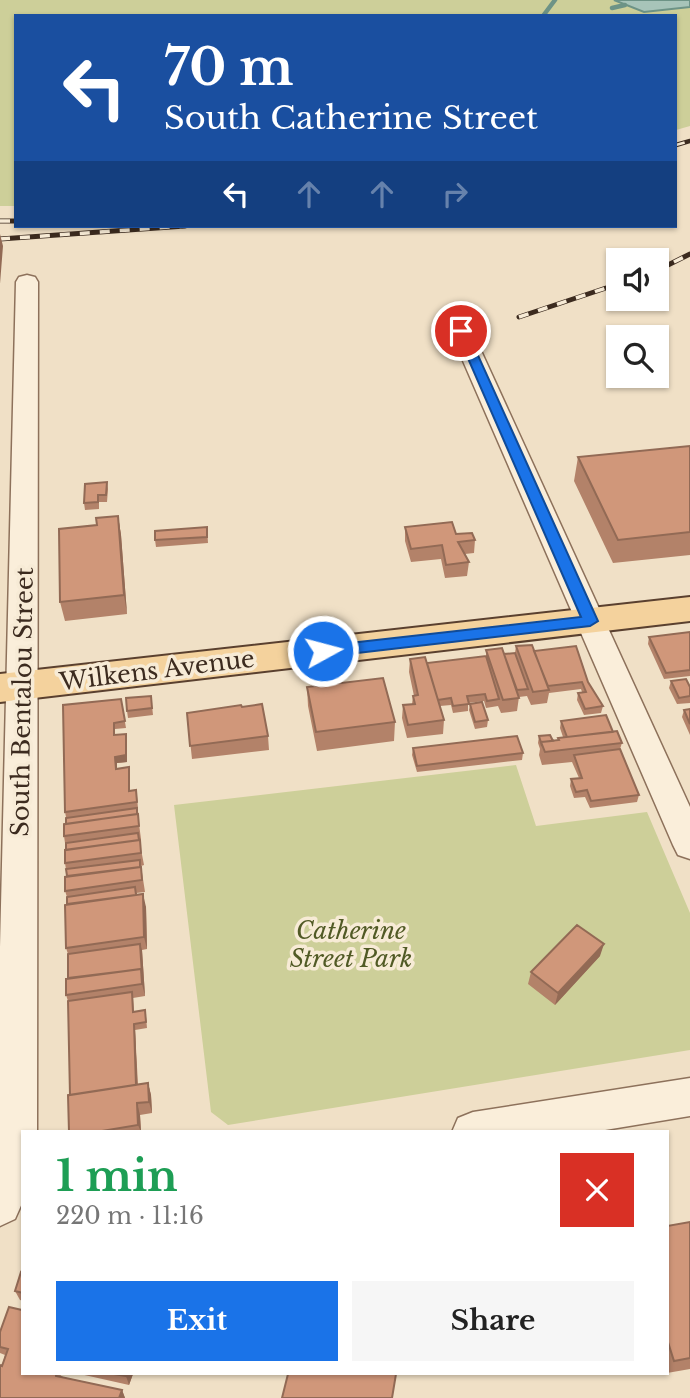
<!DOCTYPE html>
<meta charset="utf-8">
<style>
body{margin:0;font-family:"Libre Baskerville",serif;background:#f6f6f6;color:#222;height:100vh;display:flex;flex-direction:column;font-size:26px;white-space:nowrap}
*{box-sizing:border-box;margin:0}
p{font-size:23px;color:#767676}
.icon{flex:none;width:38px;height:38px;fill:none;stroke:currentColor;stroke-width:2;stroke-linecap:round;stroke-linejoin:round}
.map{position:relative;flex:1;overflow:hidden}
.side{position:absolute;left:21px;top:1130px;width:648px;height:245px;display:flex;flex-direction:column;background:#fff;border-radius:0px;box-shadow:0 2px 5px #0004}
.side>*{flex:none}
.hud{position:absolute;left:14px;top:14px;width:663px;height:214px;border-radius:0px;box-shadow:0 2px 5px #0004;background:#1a4fa0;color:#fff;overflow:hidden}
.tools{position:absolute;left:606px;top:248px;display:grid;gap:14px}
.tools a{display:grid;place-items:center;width:63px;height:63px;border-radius:0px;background:#fff;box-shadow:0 2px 5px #0004;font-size:35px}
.pin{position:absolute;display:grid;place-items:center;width:60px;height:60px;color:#fff;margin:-30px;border:4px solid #fff;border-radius:50%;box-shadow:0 2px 7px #0007}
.me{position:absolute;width:77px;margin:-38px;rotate:83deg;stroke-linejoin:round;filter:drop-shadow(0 0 5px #0008)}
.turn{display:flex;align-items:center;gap:24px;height:147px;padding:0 35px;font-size:32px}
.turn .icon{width:91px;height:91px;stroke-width:2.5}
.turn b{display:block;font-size:49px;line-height:60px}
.lanes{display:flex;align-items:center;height:66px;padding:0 35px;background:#0003;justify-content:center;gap:35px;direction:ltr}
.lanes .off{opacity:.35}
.round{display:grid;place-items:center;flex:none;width:74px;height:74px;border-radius:0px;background:#f6f6f6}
.head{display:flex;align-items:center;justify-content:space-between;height:119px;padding:0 35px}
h1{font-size:42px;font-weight:700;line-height:52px;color:#1e9e55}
.primary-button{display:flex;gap:14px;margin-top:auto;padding:14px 35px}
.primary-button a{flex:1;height:80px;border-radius:0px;background:#1a73e8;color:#fff;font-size:28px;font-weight:700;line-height:80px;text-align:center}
.primary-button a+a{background:#f6f6f6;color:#222}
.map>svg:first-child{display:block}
</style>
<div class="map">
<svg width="690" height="1398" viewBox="0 0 690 1398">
<rect width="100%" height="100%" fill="#f0e0c6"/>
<path fill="#cdcf99" d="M0 0H690V126L676 130V16H16V206H0Z
M516 765 536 826 647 812 690 913V1050L228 1125 211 1112 174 805Z"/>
<path fill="#a7c4b9" stroke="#6d9386" stroke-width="2" d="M614 0H690V7L644 12Z"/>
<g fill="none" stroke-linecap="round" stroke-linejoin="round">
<path stroke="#6d9386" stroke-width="4.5" d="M612 8 625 5
M543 16 555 0"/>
<defs>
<path id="street" d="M27 275 35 277 38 282 37 1132H23V1201L15 1219 0 1226V947L16 282 19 277Z
M461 324 469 326 472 331 690 807V859L678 855 673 845 450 331 453 326Z
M690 1078V1116L593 1132H452L458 1118 473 1112Z"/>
<path id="primary" d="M690 597V621L0 702V674Z"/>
</defs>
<use href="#street" stroke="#8d715b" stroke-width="3"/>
<use href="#primary" stroke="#5a402f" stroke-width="4"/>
<use href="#street" fill="#faeeda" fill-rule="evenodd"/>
<use href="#primary" fill="#f4d29d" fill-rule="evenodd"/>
<defs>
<path id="rail-far1" d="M676 145 690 141"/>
<path id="rail" d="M0 221H16
M0 239 185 226
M656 271 690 254
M519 317 618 284"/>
</defs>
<use href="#rail-far1" stroke="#3c2b1f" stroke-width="4.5"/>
<use href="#rail" stroke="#3c2b1f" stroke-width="5"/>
<use href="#rail-far1" stroke="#f7ebd6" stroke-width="2.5" stroke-dasharray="9" stroke-linecap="butt"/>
<use href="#rail" stroke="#f7ebd6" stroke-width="3.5" stroke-dasharray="10" stroke-linecap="butt"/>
</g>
<path fill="#b38269" d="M690 446V555L613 563 574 481 578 457Z
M107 482 108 489 107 502H99V509L85 510 84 503Z
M118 516 121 535 127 614 65 621 60 602 97 525Z
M207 527 208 543 156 547 155 540Z
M405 527 456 534 475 540 474 553 465 554 469 562 467 576 445 578 441 559 411 562 405 541Z
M690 632V676L664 679 648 644 649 637Z
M516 646 534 651 588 682 603 706 601 713 584 715 577 700 578 693 582 692 581 689 549 693 547 703 531 705 527 696 519 697 517 711 501 713 498 706 486 708 484 701 468 703V711L453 713 451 705 440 706 444 720 443 734 407 738 402 718 403 705 412 704 413 696H414L409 672 410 659 427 663 486 656V650L504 654 515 653Z
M671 681 690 687V703L677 704 669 688Z
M307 687 395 722 394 741 317 751 308 706Z
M151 696 153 715 128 718 127 711Z
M121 699 126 728 115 729V735L127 740V762L117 763V769L130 774V790L137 796 138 809H137L141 839H139L144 865 141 866 145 892 136 893 146 907 147 949 142 950 145 996 133 998 134 1012 146 1017 147 1028 135 1030 138 1085 148 1083 151 1095 152 1113 140 1115 141 1132H69L70 1095 68 1001 66 995 68 978V954L66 948 67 897 65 891 67 876 65 863 66 850 64 836 66 817 65 812Z
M470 704 488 720 487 727 475 729 469 710Z
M242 707 268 736 269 750 192 759 187 713Z
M690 709V735L682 717 684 710Z
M561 721 613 732 622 743 620 749 639 795 637 802 590 808 585 797 574 798 570 786 571 779 579 778 572 762 542 765 539 755 540 749 538 743 539 736 553 741 558 740V738L563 737 560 728Z
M413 748 523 753 522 760 417 772 412 755Z
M600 956 555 1005 528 984 531 972Z
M690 1222V1369L667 1373V1226Z
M23 1273V1301L20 1300 15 1291Z
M0 1332 63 1377 122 1390 125 1398H0L2 1366 5 1355 0 1353Z
M80 1374H133L129 1385Z"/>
<path fill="#926a55" d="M0 234 3 246 0 284Z
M118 516 121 535 127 614 124 595Z
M126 734 127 740V762L117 763V776L115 757Z
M143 894 146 907 147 949 144 937Z
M140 944 142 950 145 996 142 984Z
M604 944 600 956 555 1005 558 993Z
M134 1024 135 1030 138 1097 137 1091Z
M148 1083 151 1095 152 1113 149 1102Z
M137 1103 140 1115 141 1132 138 1125Z
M126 1374H133L129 1385 126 1376Z
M122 1390 125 1398H119Z"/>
<path fill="#d0977a" stroke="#926a55" stroke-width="2" d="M690 446V532L618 540 578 457Z
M107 482 106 495H98V502L84 503 85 484Z
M118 516 124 595 60 602 59 529 97 525 96 518Z
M452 522 456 534 472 533 475 540 458 542 469 562 446 565 442 545 411 549 405 527Z
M207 527V537L155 540V531Z
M690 632V670L666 673 649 637Z
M532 645 549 690 533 692 516 646Z
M576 646 588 682 603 706 585 709 578 693 586 692 582 682 548 686 534 651Z
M502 648 519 698 503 700 486 650Z
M515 653 528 689 517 690 504 654Z
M486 656 499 699 487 701 485 694 467 696 469 704 453 706 451 698 438 700 427 663Z
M425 657 444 720 408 725 403 705 415 704 413 696 418 695 410 659Z
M383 678 395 722 316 732 307 687Z
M686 679 690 687V696L679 698 671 681Z
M151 696 152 708 127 711 126 698Z
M121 699 125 721 114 723V735L126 734V755L115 757 116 769 129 767V791L136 790 137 802 65 812 63 705Z
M482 702 488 720 475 722 470 704Z
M262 704 268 736 190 746 187 713 241 705 242 707Z
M690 709V724L684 710Z
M606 715 613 732 567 737 561 721Z
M617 731 622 743 545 752 541 742 559 740 558 738Z
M550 735 553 741 541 742 542 746 539 736Z
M517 736 523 753 417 766 413 748Z
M620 749 639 795 591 801 587 790 576 792 571 779 582 778 574 755Z
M137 808V814L66 824V818Z
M138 814 139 826 64 836V824Z
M138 833 139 840 66 850V843Z
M140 840 141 853 65 863V850Z
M140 860V867L67 876 66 869Z
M141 867 142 880 65 891V877Z
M135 887 136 895 67 904V897Z
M143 894 144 937 66 948 65 905Z
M577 925 604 944 558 993 531 972Z
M140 944 142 974 141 969 68 978V954Z
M141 969 142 984 66 995V979Z
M132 992 133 1012 145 1010 146 1022 134 1024 136 1085 70 1095 68 1001Z
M148 1083 149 1102 137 1103 138 1125 96 1132H69L68 1095Z
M690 1222V1358L674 1361 667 1339V1226Z
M21 1272 23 1273V1293L15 1291Z
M9 1307 22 1310 23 1307V1374H56V1376L122 1390 119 1398H0V1365L2 1366 8 1349 0 1347V1332Z
M114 1374H126V1376Z
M288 1374H396L392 1398H282Z"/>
<path fill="#1a73e8" stroke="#114b97" stroke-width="2" d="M457 328 467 331 598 621 590 626 323 657 317 655 315 651 317 648 323 646 581 617 456 331Z"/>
<g text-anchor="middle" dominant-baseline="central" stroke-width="7" stroke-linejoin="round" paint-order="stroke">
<g font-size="24" fill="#3c2b1f" stroke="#f7ebd6">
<text transform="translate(157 670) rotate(-7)">Wilkens Avenue</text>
<text transform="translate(22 702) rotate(-89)">South Bentalou Street</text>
</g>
<g font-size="24" font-style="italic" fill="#515a25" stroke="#f7ebd6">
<text x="351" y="930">Catherine<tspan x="351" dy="28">Street Park</tspan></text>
</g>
</g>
</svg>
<div class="tools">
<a><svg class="icon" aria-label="sound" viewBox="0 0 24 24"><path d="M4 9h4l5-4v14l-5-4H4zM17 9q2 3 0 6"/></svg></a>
<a><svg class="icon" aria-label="search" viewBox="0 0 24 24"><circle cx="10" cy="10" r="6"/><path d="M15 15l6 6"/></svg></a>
</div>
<div class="pin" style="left:461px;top:331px;background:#d93025"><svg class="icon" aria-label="arrive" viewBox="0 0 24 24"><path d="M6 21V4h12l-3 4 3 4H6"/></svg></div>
<svg class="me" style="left:323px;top:651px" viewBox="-20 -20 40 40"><circle r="17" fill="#1a73e8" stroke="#fff" stroke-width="3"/><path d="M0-11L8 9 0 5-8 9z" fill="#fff"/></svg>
<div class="hud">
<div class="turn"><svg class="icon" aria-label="left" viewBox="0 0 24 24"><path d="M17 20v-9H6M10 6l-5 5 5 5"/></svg><div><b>70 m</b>South Catherine Street</div></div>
<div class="lanes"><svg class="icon" aria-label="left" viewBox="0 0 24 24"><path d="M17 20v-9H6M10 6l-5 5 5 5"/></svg><svg class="icon off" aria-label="ahead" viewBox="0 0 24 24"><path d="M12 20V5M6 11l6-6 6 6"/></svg><svg class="icon off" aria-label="ahead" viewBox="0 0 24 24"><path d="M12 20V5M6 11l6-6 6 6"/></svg><svg class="icon off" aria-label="right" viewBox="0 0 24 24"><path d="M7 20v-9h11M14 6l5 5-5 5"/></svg></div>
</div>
<section class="side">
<div class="head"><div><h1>1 min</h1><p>220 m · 11:16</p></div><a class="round" style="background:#d93025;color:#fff"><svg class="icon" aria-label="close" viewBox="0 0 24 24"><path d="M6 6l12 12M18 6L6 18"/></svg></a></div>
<div class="primary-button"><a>Exit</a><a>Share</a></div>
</section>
</div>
